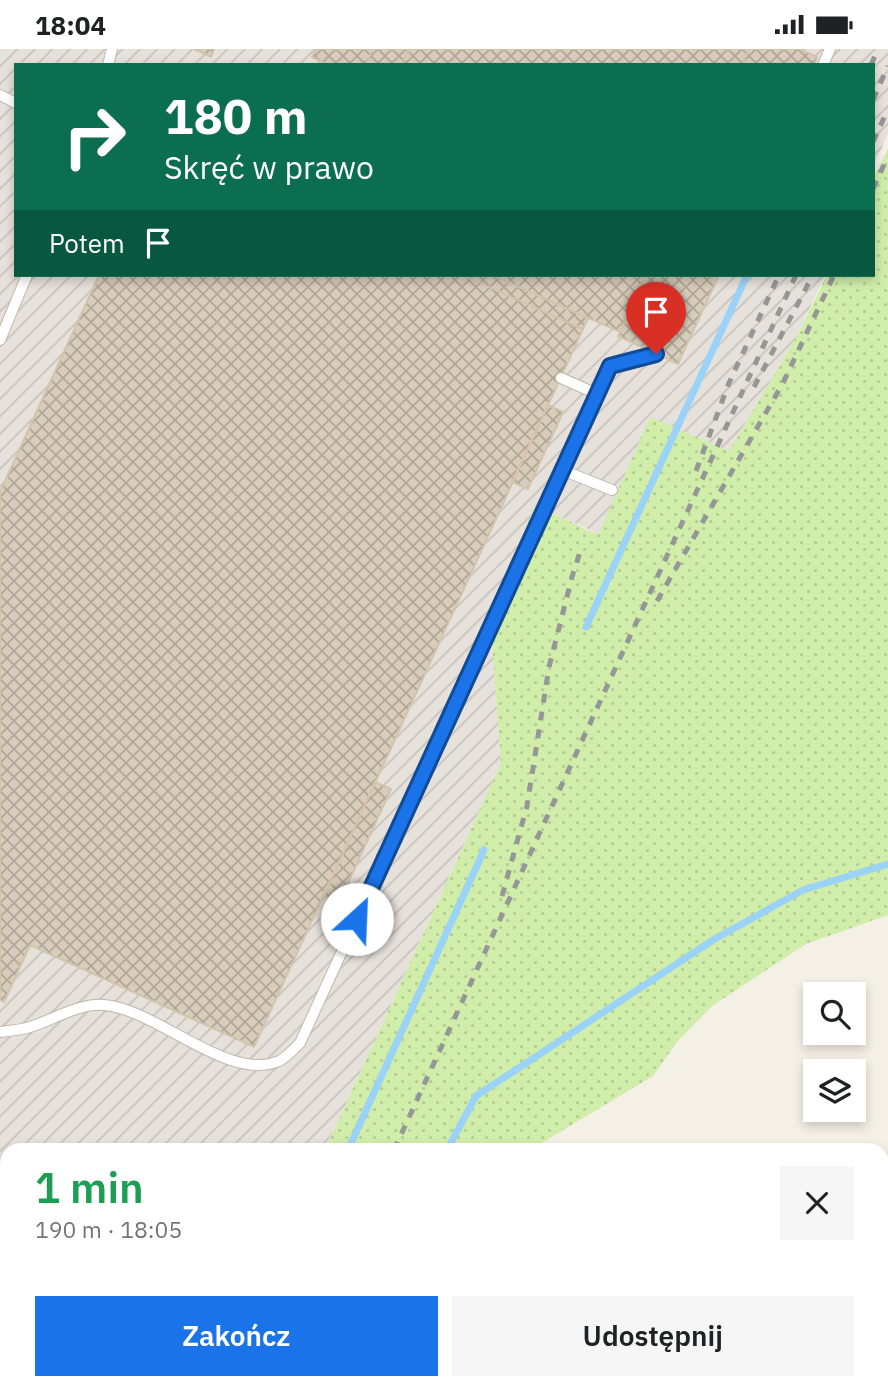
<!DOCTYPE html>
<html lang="pl">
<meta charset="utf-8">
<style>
body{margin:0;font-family:"IBM Plex Sans",sans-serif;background:#f6f6f6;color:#202124;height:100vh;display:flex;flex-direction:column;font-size:26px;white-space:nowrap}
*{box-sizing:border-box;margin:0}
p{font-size:23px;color:#757577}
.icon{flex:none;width:38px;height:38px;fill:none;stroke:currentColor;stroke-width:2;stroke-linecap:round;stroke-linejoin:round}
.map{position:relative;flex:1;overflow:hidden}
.sheet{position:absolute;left:0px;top:1094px;width:889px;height:247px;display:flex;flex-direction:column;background:#fff;border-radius:21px 21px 0 0;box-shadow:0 4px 10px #0003}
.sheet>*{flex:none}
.top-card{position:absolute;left:14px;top:14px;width:861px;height:214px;border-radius:0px;box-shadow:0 4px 10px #0003;background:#0b6e4f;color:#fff;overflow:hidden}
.controls{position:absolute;left:803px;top:933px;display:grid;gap:14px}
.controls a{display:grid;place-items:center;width:63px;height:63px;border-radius:0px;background:#fff;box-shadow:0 4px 10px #0003;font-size:35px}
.pin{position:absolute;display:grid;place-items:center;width:60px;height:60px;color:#fff;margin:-72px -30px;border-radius:50% 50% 50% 0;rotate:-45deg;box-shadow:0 0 7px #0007}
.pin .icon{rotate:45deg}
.me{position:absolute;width:77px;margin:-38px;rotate:25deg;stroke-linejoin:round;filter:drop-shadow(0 0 5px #0008)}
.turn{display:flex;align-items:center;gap:24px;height:147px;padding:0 35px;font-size:32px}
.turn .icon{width:91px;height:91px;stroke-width:2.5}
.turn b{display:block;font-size:49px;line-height:60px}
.then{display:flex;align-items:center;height:66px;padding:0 35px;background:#0003;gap:14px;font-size:26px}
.round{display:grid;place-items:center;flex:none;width:74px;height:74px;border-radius:0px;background:#f6f6f6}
.overview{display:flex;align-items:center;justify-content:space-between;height:119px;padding:0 35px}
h1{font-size:42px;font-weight:600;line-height:52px;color:#1e9e55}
.button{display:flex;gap:14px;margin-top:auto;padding:14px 35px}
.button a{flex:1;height:80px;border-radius:0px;background:#1a73e8;color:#fff;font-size:28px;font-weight:600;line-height:80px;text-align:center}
.button a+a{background:#f6f6f6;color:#202124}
.status{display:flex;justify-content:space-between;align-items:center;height:49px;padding:0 35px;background:#fff;direction:ltr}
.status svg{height:19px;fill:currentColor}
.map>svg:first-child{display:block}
</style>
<div class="status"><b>18:04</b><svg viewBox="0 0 49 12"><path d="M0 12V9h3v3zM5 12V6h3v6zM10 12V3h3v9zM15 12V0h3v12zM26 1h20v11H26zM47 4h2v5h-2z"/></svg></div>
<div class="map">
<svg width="888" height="1339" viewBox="0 0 888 1339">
<defs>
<pattern id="industrial-furrows" width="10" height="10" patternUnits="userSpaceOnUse" patternTransform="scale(1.75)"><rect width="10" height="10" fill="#e7e1db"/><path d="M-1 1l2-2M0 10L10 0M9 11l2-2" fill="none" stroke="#c8c2bd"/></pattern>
<pattern id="grass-dots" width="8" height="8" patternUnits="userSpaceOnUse" patternTransform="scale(1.75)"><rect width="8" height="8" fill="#d0edaa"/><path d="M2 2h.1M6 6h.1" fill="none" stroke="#b4cc93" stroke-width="1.8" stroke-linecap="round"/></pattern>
<pattern id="building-cross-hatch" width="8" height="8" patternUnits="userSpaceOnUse" patternTransform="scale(1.75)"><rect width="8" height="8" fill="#d8ccba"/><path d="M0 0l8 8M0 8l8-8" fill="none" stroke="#b1a798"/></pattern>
</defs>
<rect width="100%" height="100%" fill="#f5f0e6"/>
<path fill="url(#industrial-furrows)" d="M0 0H888V85L873 118V16H16V226H825L797 287 729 402 651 369 598 486 588 480 535 457 490 567 501 714 325 1101H7V1334H220L217 1339H0Z"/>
<path fill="url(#grass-dots)" d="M888 100V866L806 895 712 957 677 993 653 1027 530 1101H325L501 714 490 567 535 456 598 486 650 368 729 402 797 287 827 226H873V130Z
M220 1334H355L352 1339H217Z"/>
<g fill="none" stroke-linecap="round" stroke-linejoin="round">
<path stroke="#9bd3f8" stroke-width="7" d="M586 578 747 226
M348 1101 484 801
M447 1101 476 1047 713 891 803 841 888 815
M230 1334 239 1339
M73 1339 100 1334
M332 1339 335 1334"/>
</g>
<path fill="url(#building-cross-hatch)" stroke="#d3c4ac" stroke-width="2" d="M194 0H214L211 8Z
M316 0H373L365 16H328L312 8Z
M373 0H409L402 16H365Z
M409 0H749L742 16H402Z
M749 0H800L817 8 814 16H742Z
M99 226H462L583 280 254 998 30 896 4 953 0 951V443Z
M462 226H492L588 269 583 280Z
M492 226H645L620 283Z
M646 226H719L678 315 618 287Z
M548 356 563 363 528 440 512 433Z
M375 733 391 740 339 854 324 847Z"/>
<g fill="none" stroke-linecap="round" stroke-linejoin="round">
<defs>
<path id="service" d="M108 16 112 0
M823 16 830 0
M0 46 16 54
M0 291 27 226
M561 329 597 345
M562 421 612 441
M0 983C9 982 18 981 27 979 51 972 78 954 104 956 157 960 228 1034 279 1012 287 1008 294 1000 300 994L610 317 656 305"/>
</defs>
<use href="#service" stroke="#c1b8a7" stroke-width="12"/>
<use href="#service" stroke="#fff" stroke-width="10"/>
<path stroke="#969696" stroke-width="5" stroke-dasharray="9 9" stroke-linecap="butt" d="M871 16 878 0
M873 51 888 17
M873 93 888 60
M873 140 888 107
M754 338 813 226
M696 422 729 334 779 226
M657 552 783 334 834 226
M502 847 527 757 549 618 572 528 582 497
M394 1101 796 226
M285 1339 288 1334"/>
</g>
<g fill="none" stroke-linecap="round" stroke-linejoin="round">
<defs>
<path id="route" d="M357 870 610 317 656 305"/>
</defs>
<use href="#route" stroke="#114b97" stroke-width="18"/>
<use href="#route" stroke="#1a73e8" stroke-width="12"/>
</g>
</svg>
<div class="controls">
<a><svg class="icon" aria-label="search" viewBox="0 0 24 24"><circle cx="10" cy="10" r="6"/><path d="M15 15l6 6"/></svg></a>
<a><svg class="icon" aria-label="layers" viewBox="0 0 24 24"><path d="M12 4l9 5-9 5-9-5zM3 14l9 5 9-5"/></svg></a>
</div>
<div class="pin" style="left:656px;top:305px;background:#d93025"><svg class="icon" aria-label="arrive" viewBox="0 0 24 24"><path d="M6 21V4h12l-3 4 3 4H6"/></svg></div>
<svg class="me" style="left:357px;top:870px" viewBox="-20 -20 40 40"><circle r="19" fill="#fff"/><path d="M0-13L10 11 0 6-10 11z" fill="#1a73e8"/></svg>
<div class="top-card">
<div class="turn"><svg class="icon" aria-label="right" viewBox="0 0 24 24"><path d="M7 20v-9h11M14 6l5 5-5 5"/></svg><div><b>180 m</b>Skręć w prawo</div></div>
<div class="then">Potem<svg class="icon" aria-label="arrive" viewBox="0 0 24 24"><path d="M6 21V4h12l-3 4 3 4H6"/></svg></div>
</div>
<section class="sheet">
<div class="overview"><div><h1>1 min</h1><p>190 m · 18:05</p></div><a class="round"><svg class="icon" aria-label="close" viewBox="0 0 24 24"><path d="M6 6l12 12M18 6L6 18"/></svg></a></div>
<div class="button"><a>Zakończ</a><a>Udostępnij</a></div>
</section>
</div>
